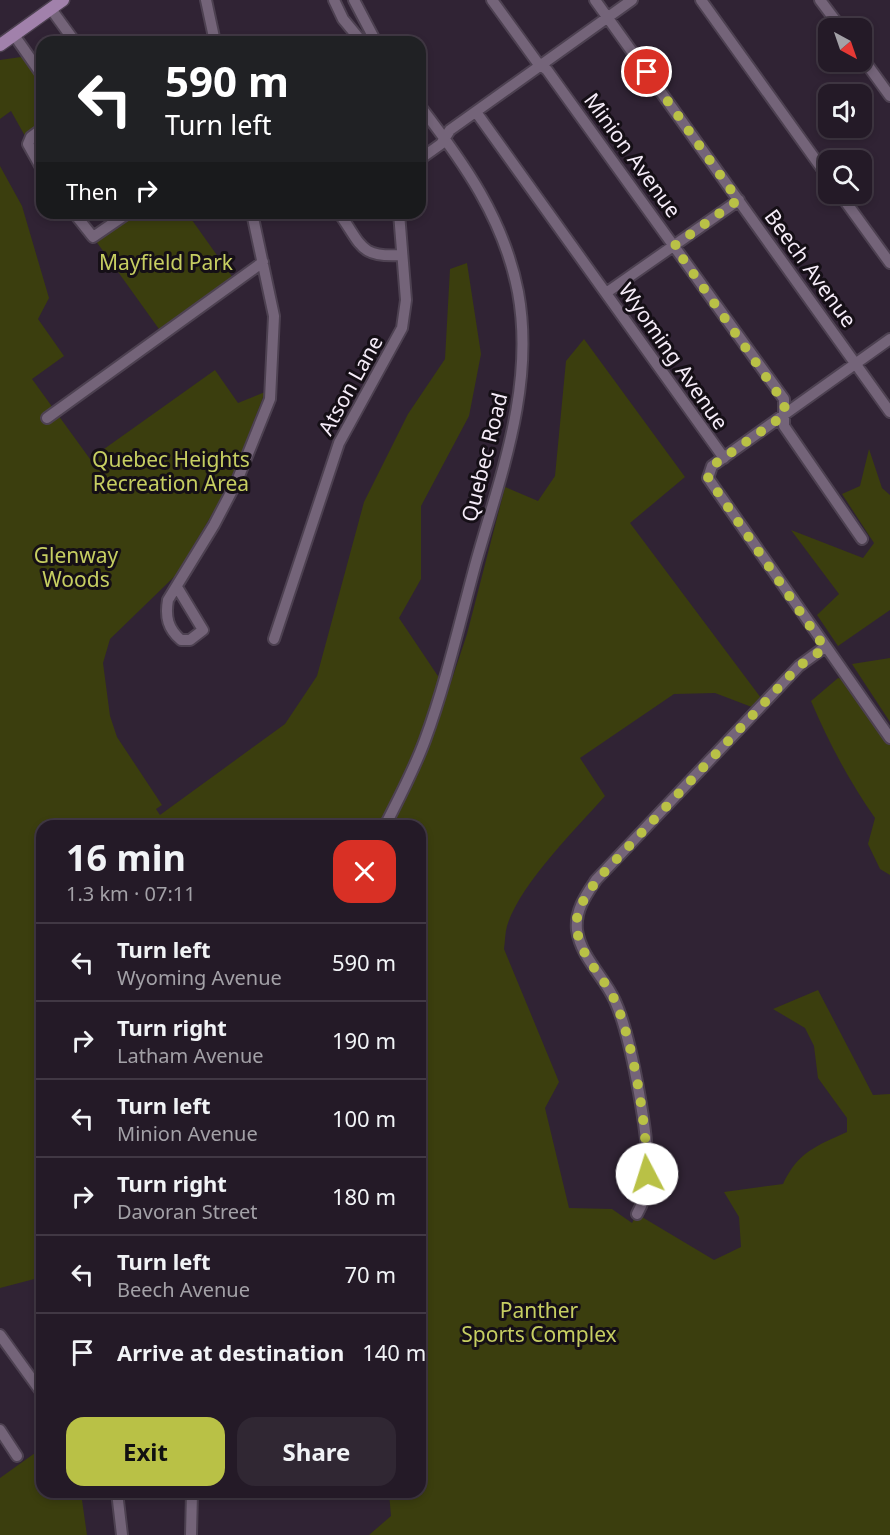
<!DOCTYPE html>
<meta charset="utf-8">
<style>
body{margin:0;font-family:"Noto Sans",sans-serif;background:#302733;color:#f1f3f6;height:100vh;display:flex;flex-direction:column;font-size:22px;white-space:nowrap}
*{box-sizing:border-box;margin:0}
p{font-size:20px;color:#a3a1a7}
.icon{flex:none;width:33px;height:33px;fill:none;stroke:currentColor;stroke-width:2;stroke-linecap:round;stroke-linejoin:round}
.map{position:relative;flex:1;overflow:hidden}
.side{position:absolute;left:36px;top:820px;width:390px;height:678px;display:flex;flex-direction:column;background:#241a27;border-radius:18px;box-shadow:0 3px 9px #0003,0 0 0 2px #413844}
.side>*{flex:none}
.top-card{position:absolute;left:36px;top:36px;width:390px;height:183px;border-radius:18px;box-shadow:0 3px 9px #0003,0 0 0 2px #413844;background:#202124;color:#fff;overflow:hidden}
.needle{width:39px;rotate:140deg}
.buttons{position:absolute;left:818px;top:18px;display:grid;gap:12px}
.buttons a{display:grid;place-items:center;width:54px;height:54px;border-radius:12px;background:#241a27;box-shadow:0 3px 9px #0003,0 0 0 2px #413844;font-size:30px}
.pin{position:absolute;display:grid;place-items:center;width:51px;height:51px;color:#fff;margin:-26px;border:3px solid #fff;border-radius:50%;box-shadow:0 2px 6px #0007}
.me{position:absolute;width:66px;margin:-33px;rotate:355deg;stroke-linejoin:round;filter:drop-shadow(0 0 4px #0008)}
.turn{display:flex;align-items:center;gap:21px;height:126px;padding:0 30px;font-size:27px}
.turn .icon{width:78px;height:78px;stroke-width:2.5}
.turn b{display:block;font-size:42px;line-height:51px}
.then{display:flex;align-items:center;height:57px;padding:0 30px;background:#0003;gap:12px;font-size:22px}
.round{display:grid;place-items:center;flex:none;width:63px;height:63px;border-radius:18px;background:#302733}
.head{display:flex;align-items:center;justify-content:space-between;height:102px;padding:0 30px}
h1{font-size:36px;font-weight:700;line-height:45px}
.primary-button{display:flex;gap:12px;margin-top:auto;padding:12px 30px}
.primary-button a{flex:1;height:69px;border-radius:18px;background:#b9c146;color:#111;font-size:24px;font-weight:700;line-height:69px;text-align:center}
.primary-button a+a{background:#302733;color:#f1f3f6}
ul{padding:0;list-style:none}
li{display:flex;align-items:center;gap:18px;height:78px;padding:0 30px;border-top:2px solid #413844}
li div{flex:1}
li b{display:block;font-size:22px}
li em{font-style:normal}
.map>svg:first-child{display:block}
</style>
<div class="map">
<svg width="890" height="1535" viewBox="0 0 890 1535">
<rect width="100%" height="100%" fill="#302334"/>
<path fill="#3b3e0e" d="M42 54V89L35 93 42 120 25 136 11 111 0 119V60Z
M0 166 22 206 49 298 38 319 64 356 32 379 90 459 215 370 238 403 265 392 237 465 217 506 176 575 110 639 103 663 110 716 117 737 162 805 156 809 160 815 285 724 317 676 364 502 408 414 445 359 450 269 467 263 481 354 469 416 421 506V579L399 618 448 691 467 634 505 487 538 501 555 476 566 361 584 339 685 477 630 523 764 702 757 709 715 693 674 694 580 758 605 796C576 829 520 884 507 926 505 933 505 942 504 949L559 1082 545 1108 569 1208 612 1209 632 1223 637 1214 714 1260 741 1247 739 1217 724 1192 783 1184C798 1152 816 1146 847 1132V1118L818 1078 814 1046 805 1028 773 1009 818 990 873 1095 890 1094V1535H369L391 1516 389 1493 420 1492V826H42V907L39 909 42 916V1277L0 1288Z
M128 213H187L236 282 164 336 93 237Z
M869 449 882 488 890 495V610L838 646 817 615 839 594 791 530 863 558 874 543 842 494 860 486Z
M890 658V722L852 664Z
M838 678 849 681 890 738V875L880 869 868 844 875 818C849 781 829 743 811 701Z
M42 1448V1492L81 1493 87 1535H0V1478Z"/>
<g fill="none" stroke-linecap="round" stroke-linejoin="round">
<defs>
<path id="minor" d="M206 0 215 42
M334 0 343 19 362 42
M354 0 376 42
M492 0 537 62 547 70 784 399V426L862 539
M595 0 890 412
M701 0 828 177
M820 0 841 28
M51 9 75 42
M14 35 42 75
M861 56 890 96
M476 112 724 458
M42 129 31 137 28 144 42 169
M420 159 441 144 450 130 632 0
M840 194 890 263
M74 213 93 237 128 213
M339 213C362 245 359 258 402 255
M606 293 739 200
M890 339 712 466 708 478 890 738
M47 418 263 262
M177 587 203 630 190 640H181C168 629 165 617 168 600L214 525 237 481 270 399 274 316 252 213
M274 639 339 443 402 328 406 300 399 213
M385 826C399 798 414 770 425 740 446 683 460 621 476 562 501 474 535 385 518 292 504 219 464 163 420 106
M637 1214C642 1205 646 1195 647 1184 652 1148 631 1036 615 1001 604 976 581 958 577 930 575 910 586 895 596 880L799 666 825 647
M0 1335 42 1393
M0 1430 17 1456
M117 1492 122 1535
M191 1535 192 1492"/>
<path id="major" d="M0 45 63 0"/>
</defs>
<use href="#minor" stroke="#4d4151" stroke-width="14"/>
<use href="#major" stroke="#4d4151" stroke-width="15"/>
<use href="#minor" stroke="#746479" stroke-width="10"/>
<use href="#major" stroke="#a181ab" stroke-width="12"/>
</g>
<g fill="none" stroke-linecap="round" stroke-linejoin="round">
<path stroke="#b9c146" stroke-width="10" stroke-dasharray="0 18" d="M647 72 738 200 674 246 785 404 783 416 712 466 708 478 825 648 799 666 597 880C586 896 574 911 577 930 581 959 605 977 616 1003 634 1046 647 1127 647 1174"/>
</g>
<g text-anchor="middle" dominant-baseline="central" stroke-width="6" stroke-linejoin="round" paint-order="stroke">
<g font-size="21" fill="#f5ecf8" stroke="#150f16">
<text transform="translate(633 155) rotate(54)">Minion Avenue</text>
<text transform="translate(811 268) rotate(54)">Beech Avenue</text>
<text transform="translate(674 356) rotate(55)">Wyoming Avenue</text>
<text transform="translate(350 385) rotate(-61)">Atson Lane</text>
<text transform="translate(484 457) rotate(-76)">Quebec Road</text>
</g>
<g font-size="21" fill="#c6ce61" stroke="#150f16">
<text x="166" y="262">Mayfield Park</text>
<text x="171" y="459">Quebec Heights<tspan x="171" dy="24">Recreation Area</tspan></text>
<text x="76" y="555">Glenway<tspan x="76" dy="24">Woods</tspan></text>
<text x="539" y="1310">Panther<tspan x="539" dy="24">Sports Complex</tspan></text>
</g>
</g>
</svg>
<div class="buttons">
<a><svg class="needle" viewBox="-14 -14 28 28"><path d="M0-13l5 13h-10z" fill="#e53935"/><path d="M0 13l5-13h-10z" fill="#a3a1a7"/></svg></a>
<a><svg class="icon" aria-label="sound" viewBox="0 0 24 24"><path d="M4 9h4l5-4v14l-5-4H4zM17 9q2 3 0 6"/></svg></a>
<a><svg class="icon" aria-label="search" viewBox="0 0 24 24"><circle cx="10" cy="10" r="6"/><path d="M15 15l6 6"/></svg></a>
</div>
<div class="pin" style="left:647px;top:72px;background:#d93025"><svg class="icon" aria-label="arrive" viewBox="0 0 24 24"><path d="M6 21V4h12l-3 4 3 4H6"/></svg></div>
<svg class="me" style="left:647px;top:1174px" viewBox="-20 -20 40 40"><circle r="19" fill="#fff"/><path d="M0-13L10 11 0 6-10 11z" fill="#b9c146"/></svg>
<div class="top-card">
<div class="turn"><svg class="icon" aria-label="left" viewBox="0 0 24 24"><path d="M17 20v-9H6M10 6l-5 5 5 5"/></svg><div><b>590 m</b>Turn left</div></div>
<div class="then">Then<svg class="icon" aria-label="right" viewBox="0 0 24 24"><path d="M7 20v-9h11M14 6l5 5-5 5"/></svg></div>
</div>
<section class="side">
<div class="head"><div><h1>16 min</h1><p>1.3 km · 07:11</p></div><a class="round" style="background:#d93025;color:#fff"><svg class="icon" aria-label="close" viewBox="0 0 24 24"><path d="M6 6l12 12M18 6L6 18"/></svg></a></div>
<ul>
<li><svg class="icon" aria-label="left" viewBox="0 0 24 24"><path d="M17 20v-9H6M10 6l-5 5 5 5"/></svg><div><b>Turn left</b><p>Wyoming Avenue</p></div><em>590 m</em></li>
<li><svg class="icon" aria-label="right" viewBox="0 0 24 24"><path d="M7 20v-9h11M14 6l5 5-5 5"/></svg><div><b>Turn right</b><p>Latham Avenue</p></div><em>190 m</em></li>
<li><svg class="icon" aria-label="left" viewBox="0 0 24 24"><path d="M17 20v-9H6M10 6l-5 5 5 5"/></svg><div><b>Turn left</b><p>Minion Avenue</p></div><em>100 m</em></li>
<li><svg class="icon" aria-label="right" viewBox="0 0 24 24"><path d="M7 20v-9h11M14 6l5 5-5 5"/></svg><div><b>Turn right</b><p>Davoran Street</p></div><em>180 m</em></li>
<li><svg class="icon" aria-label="left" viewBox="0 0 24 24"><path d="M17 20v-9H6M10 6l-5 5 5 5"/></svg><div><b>Turn left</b><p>Beech Avenue</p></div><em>70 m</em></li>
<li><svg class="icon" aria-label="arrive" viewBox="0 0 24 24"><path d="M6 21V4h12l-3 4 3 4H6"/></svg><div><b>Arrive at destination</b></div><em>140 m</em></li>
</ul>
<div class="primary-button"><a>Exit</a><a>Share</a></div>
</section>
</div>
